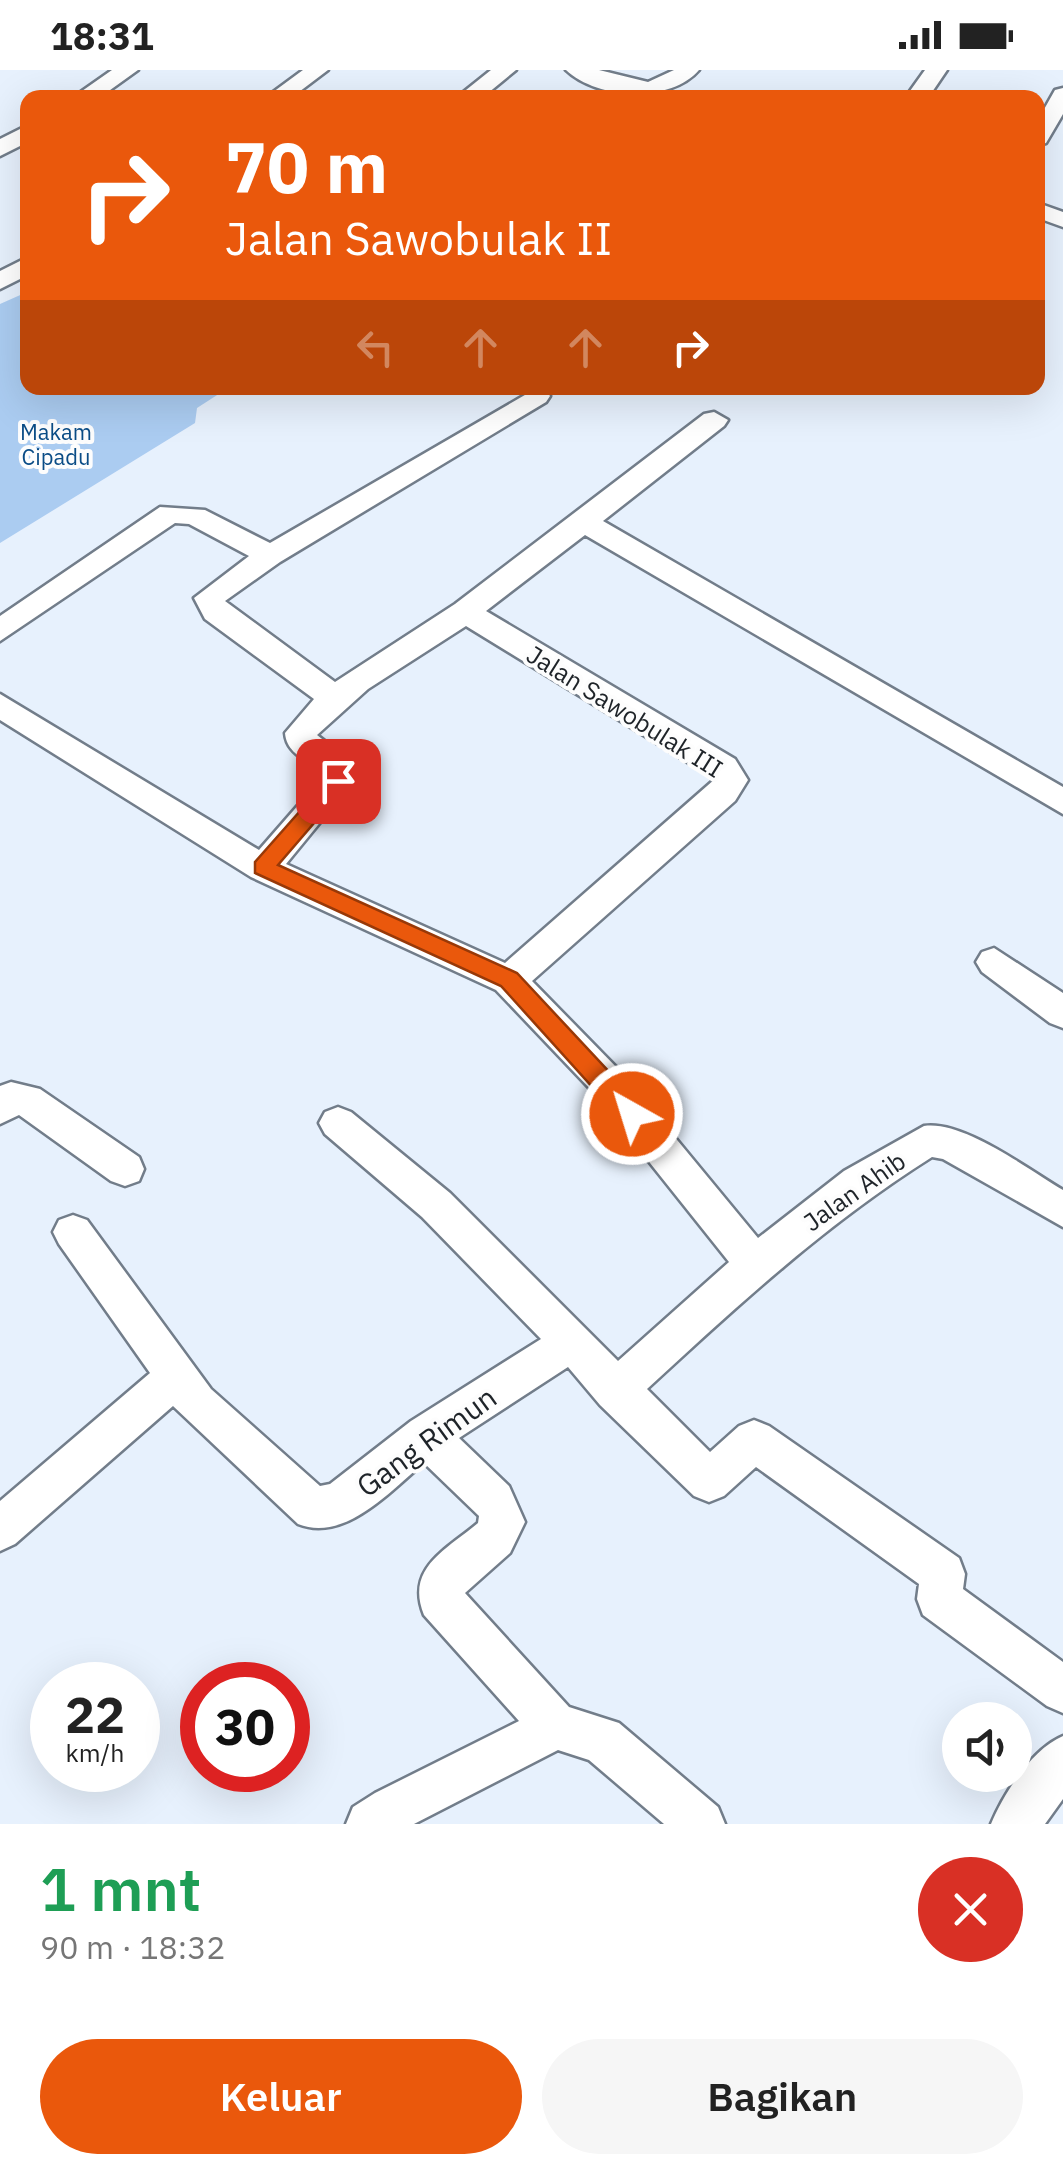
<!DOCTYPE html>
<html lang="id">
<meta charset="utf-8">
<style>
body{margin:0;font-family:"IBM Plex Sans",sans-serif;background:#f6f6f6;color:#222;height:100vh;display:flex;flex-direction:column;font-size:38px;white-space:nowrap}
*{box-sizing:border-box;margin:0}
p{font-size:32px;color:#767676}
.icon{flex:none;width:55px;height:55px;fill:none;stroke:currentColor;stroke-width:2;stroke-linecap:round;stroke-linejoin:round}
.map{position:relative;height:1754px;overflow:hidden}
.details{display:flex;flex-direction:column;background:#fff;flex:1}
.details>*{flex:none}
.banner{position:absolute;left:20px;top:20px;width:1025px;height:305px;border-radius:20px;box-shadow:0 10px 40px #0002;background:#ea580c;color:#fff;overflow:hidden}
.tools{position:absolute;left:942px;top:1632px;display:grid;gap:20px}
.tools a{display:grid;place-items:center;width:90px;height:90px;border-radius:50%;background:#fff;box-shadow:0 10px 40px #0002;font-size:50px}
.speed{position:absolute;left:30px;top:1592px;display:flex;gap:20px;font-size:50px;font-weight:700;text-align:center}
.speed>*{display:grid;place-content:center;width:130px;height:130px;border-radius:50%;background:#fff;box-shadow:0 10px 40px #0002;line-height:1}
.speed small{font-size:25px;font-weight:400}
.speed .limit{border:15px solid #d22;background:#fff;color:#111}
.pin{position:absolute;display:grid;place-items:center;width:85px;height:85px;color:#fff;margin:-42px;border-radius:20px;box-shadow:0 5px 15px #0006}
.me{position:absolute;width:110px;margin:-55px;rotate:321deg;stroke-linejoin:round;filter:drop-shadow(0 0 8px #0008)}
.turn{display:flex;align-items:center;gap:35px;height:210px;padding:0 40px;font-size:45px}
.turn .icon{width:130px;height:130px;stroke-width:2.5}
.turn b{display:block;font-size:70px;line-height:85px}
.lanes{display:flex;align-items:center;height:95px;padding:0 40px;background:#0003;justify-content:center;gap:50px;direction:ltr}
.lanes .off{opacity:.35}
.round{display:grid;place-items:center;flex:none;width:105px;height:105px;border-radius:52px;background:#f6f6f6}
.overview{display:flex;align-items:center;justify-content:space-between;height:170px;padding:0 40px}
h1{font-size:60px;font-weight:600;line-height:75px;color:#1e9e55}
.button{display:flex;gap:20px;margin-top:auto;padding:20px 40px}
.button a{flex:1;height:115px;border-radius:60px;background:#ea580c;color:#fff;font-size:40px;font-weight:600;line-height:115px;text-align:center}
.button a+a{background:#f6f6f6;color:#222}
.status{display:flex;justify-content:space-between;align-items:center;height:70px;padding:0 50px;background:#fff;direction:ltr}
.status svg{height:28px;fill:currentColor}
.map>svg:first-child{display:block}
</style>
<div class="status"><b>18:31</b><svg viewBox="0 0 49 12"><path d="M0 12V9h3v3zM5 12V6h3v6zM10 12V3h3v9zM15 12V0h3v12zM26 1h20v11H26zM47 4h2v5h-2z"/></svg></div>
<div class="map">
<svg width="1063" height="1754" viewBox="0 0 1063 1754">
<rect width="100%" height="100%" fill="#e7f1fd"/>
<path fill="#abccf1" d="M27 222 28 318H228L197 338 195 353 0 473V234Z"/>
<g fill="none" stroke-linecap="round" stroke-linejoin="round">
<defs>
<path id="minor" d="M112 0H138L99 28H72Z
M303 0H328L291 28H265Z
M491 0H516L482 28H456Z
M566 0H599L648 12 674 0H699C670 34 596 29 566 0Z
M925 0H947L928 28H905Z
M1063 18V44L1046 73 1038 75V50L1055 20Z
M28 55V72L0 86V69Z
M1038 133 1063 142V157L1038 148Z
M28 187V205L0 219V201Z
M537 318 546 320 550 326 546 332 280 492 225 531 335 612 455 534 704 344 714 342 728 350 724 356 603 451 1063 717V744L585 465 486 541 735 689 748 710 735 731 532 911 621 1002 758 1168 844 1101 924 1056C963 1050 1029 1100 1063 1120V1157L943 1089 932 1087C827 1153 738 1235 647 1319L710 1382 739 1356 754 1350 769 1356 959 1488 965 1504 963 1519 1063 1592V1643L1047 1636 923 1545 917 1529 919 1514 756 1397 724 1426 709 1432 694 1426 600 1335 568 1297 459 1368 509 1416 525 1452 510 1483 465 1523 569 1637 619 1653 718 1737 725 1754H664L589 1690 558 1680 414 1754H346L353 1737 375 1723 519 1651 424 1545C405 1498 446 1480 478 1453L479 1446 424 1393C391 1420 345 1473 298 1454L173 1336 15 1474 0 1481V1431L150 1303 59 1174 53 1162 59 1150 73 1145 87 1150 211 1319 320 1416 330 1414 411 1351 541 1269 422 1147 325 1064 319 1053 325 1042 338 1037 351 1042 450 1123 618 1291 729 1192 595 1024 496 920 251 807 0 650V624L259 780 321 709C312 689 287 687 285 663L314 629 205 549 194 528 249 486 189 454 175 453 0 571V546L160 437 205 440 270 473ZM466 556 715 709 505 893 286 794 354 711 340 683 317 665 368 619Z
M994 878 1063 923V958L1050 953 982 902 976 892 982 882Z
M11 1012 40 1019 139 1087 144 1099 139 1111 125 1116 111 1111 19 1045 0 1054V1016Z
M1063 1666V1729L1045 1754H991C1004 1723 1032 1679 1063 1666Z"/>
</defs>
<use href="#minor" stroke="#727d8a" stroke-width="5"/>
<use href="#minor" fill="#fff" fill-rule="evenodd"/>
</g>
<path fill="#ea580c" stroke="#983908" stroke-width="2.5" d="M338 704 345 706V717L278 795 517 903 641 1036 644 1044 641 1051H623L501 916 255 803V792L331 706Z"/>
<g text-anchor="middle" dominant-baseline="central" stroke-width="8" stroke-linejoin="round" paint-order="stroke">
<g font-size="22" fill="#0a4c86" stroke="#fdfdfd">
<text x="56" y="361">Makam<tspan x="56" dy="25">Cipadu</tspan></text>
</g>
<g font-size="25" fill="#1e2328" stroke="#fdfdfd">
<text transform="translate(625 641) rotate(32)">Jalan Sawobulak III</text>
<text transform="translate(854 1121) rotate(-35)">Jalan Ahib</text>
</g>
<g font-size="30" fill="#1e2328" stroke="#fdfdfd">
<text transform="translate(426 1371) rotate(-36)">Gang Rimun</text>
</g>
</g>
</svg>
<div class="tools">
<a><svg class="icon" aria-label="sound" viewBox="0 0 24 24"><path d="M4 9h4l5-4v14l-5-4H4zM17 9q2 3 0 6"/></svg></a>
</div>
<div class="speed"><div>22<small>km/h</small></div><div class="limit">30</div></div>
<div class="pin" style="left:338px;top:711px;background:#d93025"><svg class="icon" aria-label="arrive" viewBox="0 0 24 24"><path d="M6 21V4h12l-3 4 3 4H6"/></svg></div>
<svg class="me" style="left:632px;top:1044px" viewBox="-20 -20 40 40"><circle r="17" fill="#ea580c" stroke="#fff" stroke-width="3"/><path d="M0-11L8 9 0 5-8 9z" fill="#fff"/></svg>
<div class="banner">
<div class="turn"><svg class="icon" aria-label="right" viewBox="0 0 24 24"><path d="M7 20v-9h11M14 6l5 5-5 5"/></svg><div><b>70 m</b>Jalan Sawobulak II</div></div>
<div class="lanes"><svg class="icon off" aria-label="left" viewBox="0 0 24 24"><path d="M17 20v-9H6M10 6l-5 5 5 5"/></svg><svg class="icon off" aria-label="ahead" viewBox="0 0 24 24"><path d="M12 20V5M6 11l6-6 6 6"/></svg><svg class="icon off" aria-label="ahead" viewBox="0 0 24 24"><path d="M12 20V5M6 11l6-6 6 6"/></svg><svg class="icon" aria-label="right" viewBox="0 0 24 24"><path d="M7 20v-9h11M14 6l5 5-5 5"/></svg></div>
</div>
</div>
<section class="details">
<div class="overview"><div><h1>1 mnt</h1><p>90 m · 18:32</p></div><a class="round" style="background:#d93025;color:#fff"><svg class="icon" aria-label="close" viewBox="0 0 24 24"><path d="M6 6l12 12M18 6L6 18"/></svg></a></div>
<div class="button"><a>Keluar</a><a>Bagikan</a></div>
</section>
